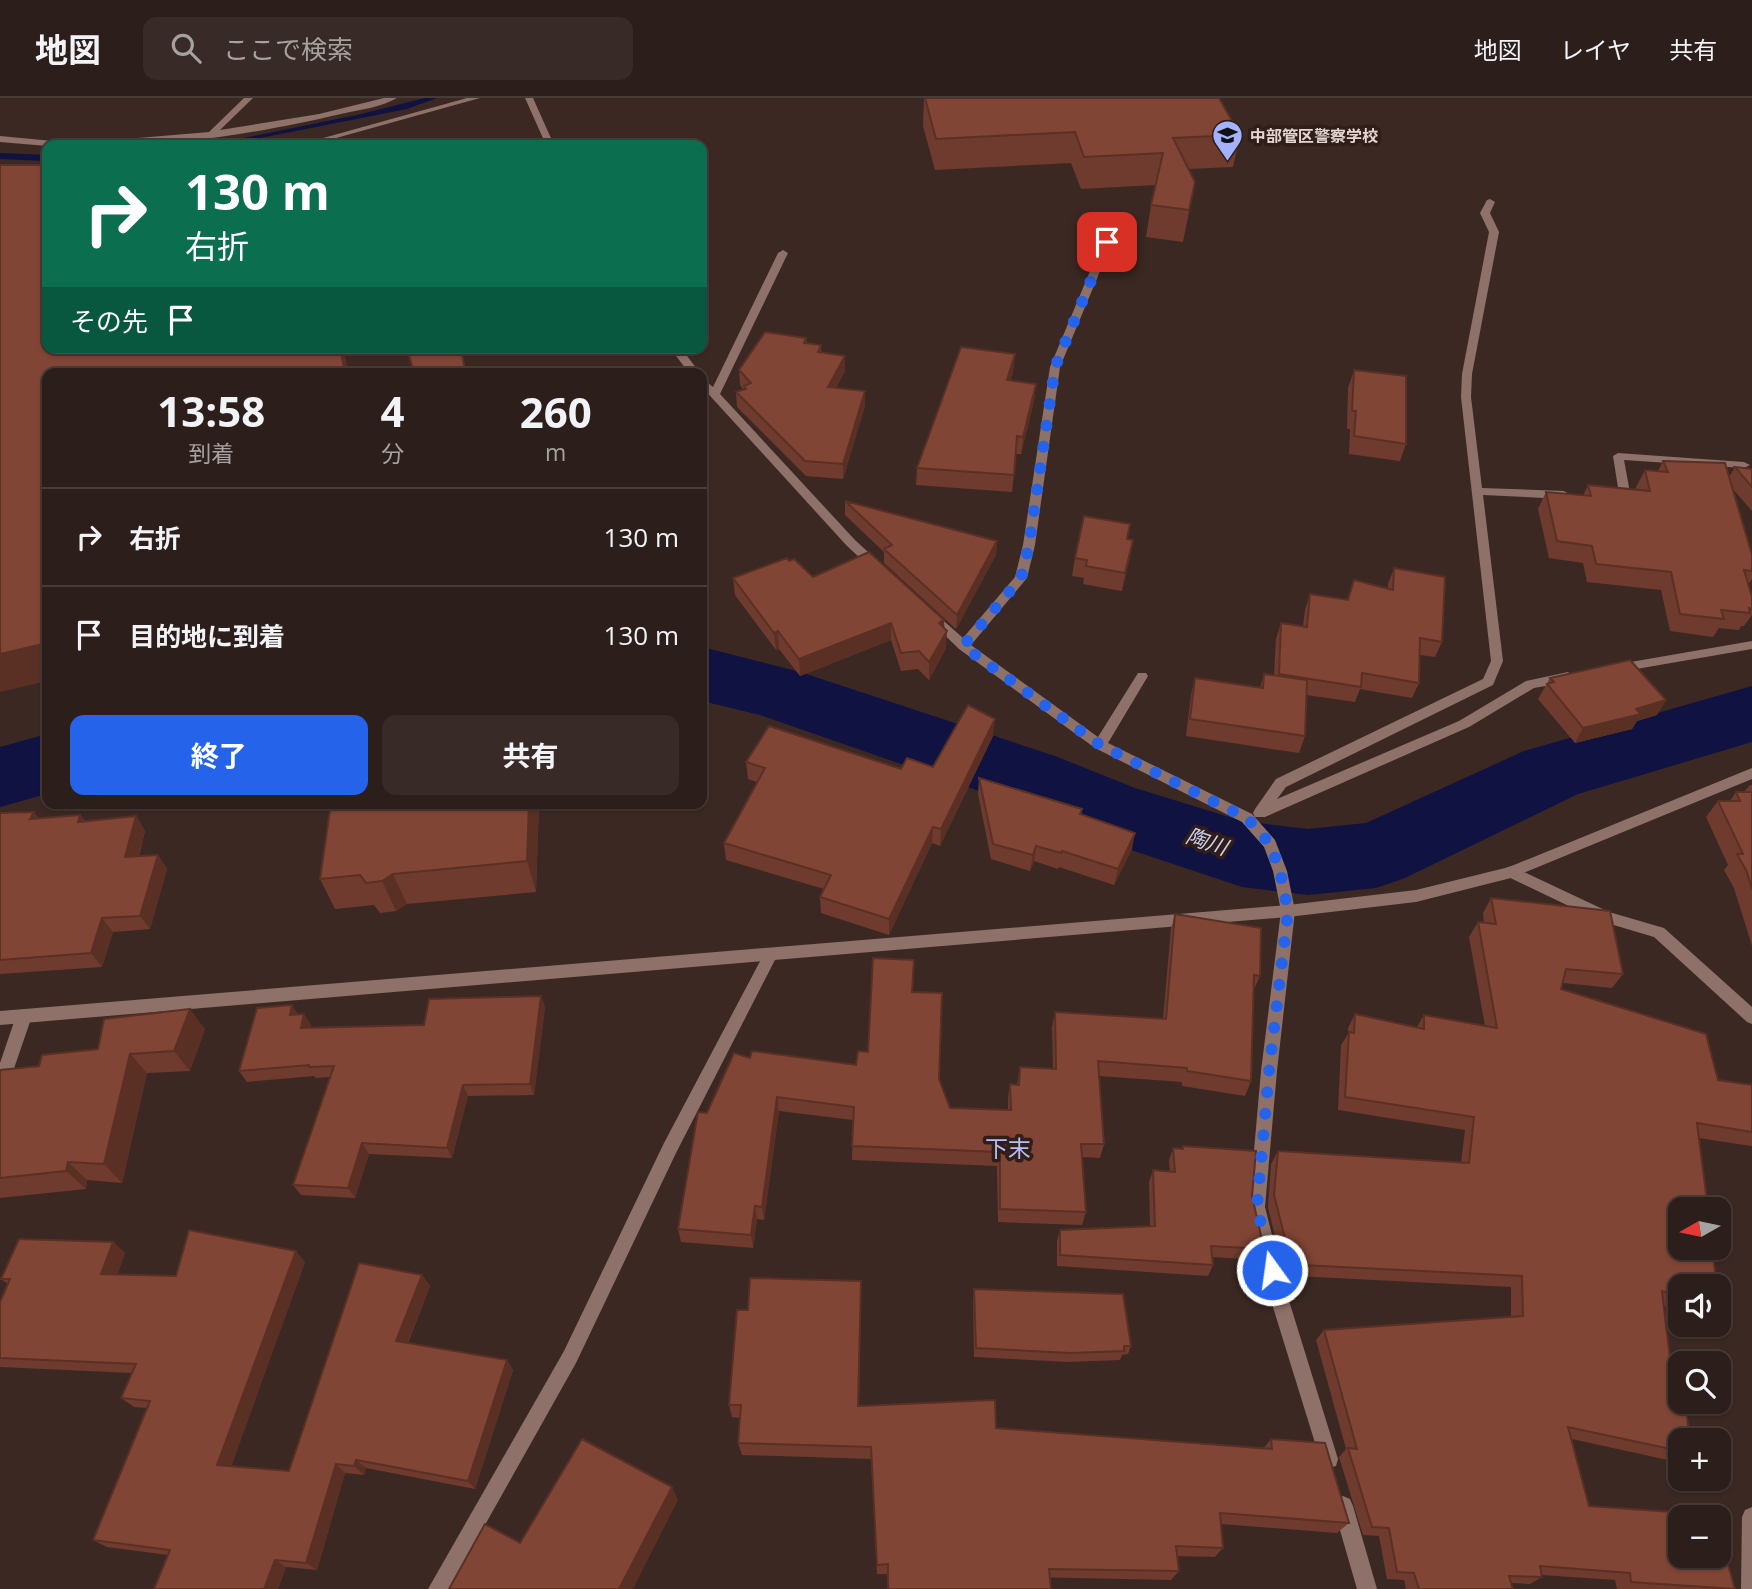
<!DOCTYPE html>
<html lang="ja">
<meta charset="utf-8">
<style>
body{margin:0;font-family:"Open Sans","Noto Sans JP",sans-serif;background:#382b27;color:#f1f3f6;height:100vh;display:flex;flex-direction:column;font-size:26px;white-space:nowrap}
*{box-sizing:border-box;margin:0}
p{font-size:23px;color:#a6a2a2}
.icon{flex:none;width:38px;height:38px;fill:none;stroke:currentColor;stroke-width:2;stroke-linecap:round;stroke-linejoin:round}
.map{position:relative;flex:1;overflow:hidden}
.drawer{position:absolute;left:42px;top:270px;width:665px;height:441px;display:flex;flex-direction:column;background:#2c1e1a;border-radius:14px;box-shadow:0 2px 5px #0004,0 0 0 2px #483c39}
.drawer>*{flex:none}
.top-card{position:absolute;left:42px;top:42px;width:665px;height:214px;border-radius:14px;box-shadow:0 2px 5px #0004,0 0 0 2px #483c39;background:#0b6e4f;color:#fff;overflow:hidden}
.needle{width:46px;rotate:261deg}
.buttons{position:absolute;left:1668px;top:1099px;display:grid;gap:14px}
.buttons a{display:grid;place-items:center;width:63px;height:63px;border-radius:14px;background:#2c1e1a;box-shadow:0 2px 5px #0004,0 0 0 2px #483c39;font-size:35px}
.pin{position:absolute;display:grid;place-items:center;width:60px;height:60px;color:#fff;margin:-30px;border-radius:14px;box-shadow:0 4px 10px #0006}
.me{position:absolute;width:77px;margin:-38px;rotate:346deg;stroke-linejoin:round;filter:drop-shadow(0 0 5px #0008)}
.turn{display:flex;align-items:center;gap:24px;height:147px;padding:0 28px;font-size:32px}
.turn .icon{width:91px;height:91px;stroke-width:2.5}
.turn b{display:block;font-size:49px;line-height:60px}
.then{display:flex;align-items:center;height:66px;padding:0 28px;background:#0003;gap:14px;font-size:26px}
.eta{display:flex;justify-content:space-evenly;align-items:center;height:119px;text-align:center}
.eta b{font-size:42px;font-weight:700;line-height:49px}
.action{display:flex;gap:14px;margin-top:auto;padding:14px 28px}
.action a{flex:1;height:80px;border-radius:14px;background:#2563eb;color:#fff;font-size:28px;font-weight:700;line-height:80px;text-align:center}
.action a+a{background:#382b27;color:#f1f3f6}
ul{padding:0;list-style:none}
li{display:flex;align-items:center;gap:21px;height:98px;padding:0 28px;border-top:2px solid #483c39}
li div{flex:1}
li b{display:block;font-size:26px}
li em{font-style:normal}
header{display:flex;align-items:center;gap:42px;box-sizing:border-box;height:98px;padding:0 35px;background:#2c1e1a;border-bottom:2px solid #483c39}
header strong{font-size:33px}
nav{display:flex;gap:38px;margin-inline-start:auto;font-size:24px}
.search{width:490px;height:63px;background:#382b27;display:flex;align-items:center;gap:18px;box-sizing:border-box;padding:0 24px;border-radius:14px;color:#a6a2a2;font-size:26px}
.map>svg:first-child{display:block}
</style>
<header>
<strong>地図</strong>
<div class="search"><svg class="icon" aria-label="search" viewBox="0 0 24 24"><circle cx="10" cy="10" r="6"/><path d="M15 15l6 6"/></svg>ここで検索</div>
<nav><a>地図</a><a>レイヤ</a><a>共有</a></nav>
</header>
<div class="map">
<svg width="1752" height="1491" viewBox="0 0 1752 1491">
<rect width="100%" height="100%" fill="#3b2823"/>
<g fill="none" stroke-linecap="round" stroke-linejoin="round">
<path fill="#101241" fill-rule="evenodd" d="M425 0H437L407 11 225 47H209L357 17Z
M0 55 47 57V63L0 61Z"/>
<path fill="#101241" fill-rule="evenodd" d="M702 549 800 574 1055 658 1135 690 1242 723 1308 731 1366 725 1524 653 1752 588V644L1578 696 1405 780 1376 790 1308 797 1242 789 1080 735 999 700 760 617 702 603Z
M47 636V696L0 709V649Z"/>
<path fill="#8e7169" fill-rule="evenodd" d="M244 0H253L220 32 319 16 384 0H397C382 9 359 12 341 16 264 34 165 51 87 47L91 44 209 34Z
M467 0H480L311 47H298Z
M525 0H533L554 47H546Z
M0 38 63 44 67 47 47 48 0 44Z
M1490 101 1495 104 1490 115 1499 134 1472 276 1471 299 1482 390 1564 393 1570 397 1564 401 1483 397 1503 563 1493 587 1286 689 1277 701 1459 623 1526 583 1568 574 1574 579 1568 584 1534 590 1469 629 1265 719H1255L1253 715 1255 711 1276 681 1483 581 1491 563 1461 299 1462 276 1489 134 1480 115 1487 102Z
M1116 120 1121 123 1060 269 1035 447 1027 480 971 547 1098 639 1138 575H1146L1148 578 1108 645 1252 716 1275 742 1287 773 1295 813 1277 973 1265 1109 1286 1193 1338 1361 1336 1368 1329 1370 1322 1368 1320 1361 1268 1193 1249 1109 1261 973 1281 813 1273 773 1264 749 1242 724 1095 650 959 551 926 519 928 516H936L963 540 1015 479 1023 447 1050 269 1111 123Z
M783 152 788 155 720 296 855 442 880 465V471H872L847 448 702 289V280L713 289 778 155Z
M670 250H681L700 275H689Z
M1618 355 1744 364 1750 367 1744 370 1624 362 1631 400C1627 405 1614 405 1610 400L1619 396 1613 358Z
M1752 543V551L1619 574 1613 570 1619 566Z
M1511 768 1609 814 1664 830 1752 909V926L1747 924 1654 839 1600 823 1506 778 1504 774 1506 770Z
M771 850 776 852 778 856 676 1055 576 1265 449 1491H428L564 1253 664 1045 766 852Z
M24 911 29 913 32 918 8 988 6 993 0 995V965L16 918 19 913Z
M1343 1398 1350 1401 1353 1408 1377 1491H1357L1333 1408 1336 1401Z
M1752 1409V1491H1741L1742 1419 1745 1412Z"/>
<path fill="#8e7169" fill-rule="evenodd" d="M1752 670V681L1511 780 1416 804 1288 819 0 927V913L1288 807 1416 792 1509 769Z"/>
</g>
<path fill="#6f3b2e" d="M924 0H1219L1240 37 1233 69 1188 71 1195 84 1183 144 1146 139 1151 107 1156 87 1081 91 1071 65 935 72 923 28Z
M806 240 807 245 821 247V254L845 273 836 290 865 308 843 381 806 378 737 309 736 294 744 292 740 287 739 272Z
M1015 256 1013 274 1010 283 1036 286 1034 303 1021 356H1016L1012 394 916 387 917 370Z
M1354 272 1406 346 1400 363 1349 356 1350 331H1347L1348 290Z
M1663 363 1729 379 1735 369 1752 371V413L1732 390 1752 457V481L1748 487 1752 499V517L1744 528H1741L1739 532 1719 530 1713 539 1670 533 1661 492 1587 484 1583 465 1549 460 1538 411 1546 394 1583 398 1588 387 1636 392V389L1645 372 1658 373Z
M845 403 997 443 996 457 956 531 884 465V454L845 417Z
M1130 426 1127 441 1133 442 1122 493 1083 486 1084 480 1072 478 1075 460Z
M789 463 813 479 944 522 946 550 929 582 918 571 901 573 891 542 800 578 779 551 776 552 735 497 733 480Z
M1394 470 1442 544 1435 559 1420 557 1419 585 1412 600 1360 591 1355 604 1306 597 1305 638 1299 655 1186 638 1191 597 1195 580 1260 590 1264 576 1274 577 1276 541 1281 525 1303 528 1305 512 1310 496 1347 502 1354 482 1388 490V486Z
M1550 580 1666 602 1657 617 1637 623 1632 631 1575 645 1538 601Z
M993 638 940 748 932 745 889 837 821 815 820 799 824 791 726 762 724 745 757 684 748 681 746 664 901 671 933 669Z
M979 680 1082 711 1081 717 1132 751 1114 787 1059 769 1058 771 1034 763 1030 773 991 761 978 696Z
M1750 687H1752V848L1734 790 1724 772 1728 767 1706 719 1718 703H1730L1736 694H1744Z
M539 705 536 794 407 806 396 813 380 815 374 807 335 811 320 781Z
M34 714 39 721 80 717 85 723 136 718 145 733 139 759 158 757 167 771 150 831 113 834 102 869 0 876V715Z
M1491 800 1623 876 1612 890 1563 885 1561 891 1718 982 1752 987V1048H1751L1699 1040 1680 1188V1212L1664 1208 1680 1342V1363L1677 1364 1572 1341 1589 1408 1735 1491H1617L1615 1482 1542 1477V1479L1530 1486 1511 1485 1513 1491H1406L1404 1482 1387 1481 1379 1438 1363 1437 1339 1359 1346 1351 1316 1242 1324 1232 1511 1219V1189L1295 1178 1293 1164H1281L1268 1109 1271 1066 1278 1053 1461 1065 1465 1032 1338 1012 1341 947 1348 936V930L1355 916 1417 929 1424 917 1485 928 1469 839 1478 824 1484 825 1483 815Z
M1175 816 1260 878 1253 893 1251 983 1245 998 1182 988V984L1099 978 1104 1046 1100 1060 1082 1059 1086 1114 1082 1127 998 1124 997 1068 852 1062 853 1022 779 1013 764 1122 757 1121 753 1150 681 1144 678 1131 707 1015 750 960 856 967 913 894 939 981 950 1010 1008 1012V1000L1010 986 1017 987 1020 969 1053 971 1052 929 1055 914 1163 921 1171 831Z
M541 898 545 909 534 997 468 998 452 1060 369 1056 355 1100 301 1097 293 1087 330 979 316 980 314 978 247 984 239 973 298 916 311 927 310 929 424 927Z
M205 931 190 973 147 975 122 1085 87 1082 86 1091 0 1100V972L39 968 98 951Z
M1183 1048 1252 1098 1264 1151 1258 1162 1213 1159V1167L1208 1178 1057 1168V1143L1060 1132 1150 1128 1149 1084 1153 1072 1170 1074 1169 1062 1173 1050 1182 1051Z
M113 1144 125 1155 117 1177 176 1178 305 1164 231 1368 289 1373 422 1177 430 1188 408 1245 507 1262 513 1272 475 1391 366 1370 364 1377 345 1375 317 1472 286 1469 278 1491H154L168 1457 107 1449 93 1442 147 1310 134 1309 121 1300 132 1275 0 1269V1204L8 1186 1 1181Z
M974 1191 1131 1248 1128 1256 1122 1257 1120 1262 1068 1264 974 1259 973 1201Z
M861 1197 859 1308 996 1330 1263 1351 1271 1341 1349 1425 1337 1435 1221 1426 1223 1450 1215 1459 1177 1458 1179 1473 1171 1482 877 1476 871 1361 742 1357 738 1345 740 1320 732 1319 729 1307 748 1212Z"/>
<path fill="#5a3025" d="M340 250H343L349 275H345Z
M461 250 467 275H453Z
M1015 256 1013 274 1005 299 1007 282Z
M845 258V273L828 304V289Z
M1036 286 1034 303 1021 356 1023 339Z
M865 293V308L843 381V366Z
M1133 442 1130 460 1122 493 1125 475Z
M997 443 996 457 956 531 957 517Z
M944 522 943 540 947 533 946 550 929 582V564L939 525Z
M891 525V542L800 578 799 561Z
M778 533 779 551 776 552 774 535Z
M47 545V583L0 594V556Z
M1666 602 1657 617 1637 623 1632 631 1575 645 1583 630 1636 611Z
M995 621 993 638 940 748 941 731Z
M529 705H539L536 794 527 763Z
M34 714 44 728 30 721Z
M80 717 90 731 78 724Z
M136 718 145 733 135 773 125 759Z
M933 729 932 745 889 837V821Z
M1135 735 1132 751 1114 787 1118 771Z
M1036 748 1034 763 1030 773 1033 757Z
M158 757 167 771 150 831 140 818Z
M393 776 407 806 396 813 382 783Z
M102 820 113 834 102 869 91 855Z
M541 898 545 909 534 997 530 986Z
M292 907 299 918 290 917Z
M190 911 205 931 190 973 174 953Z
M304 916 311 927 308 941 301 930Z
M130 956 147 975 122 1085 104 1066Z
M463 987 468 998 452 1060 447 1050Z
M777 999 779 1013 764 1122 762 1109Z
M362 1045 369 1056 355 1100 348 1090Z
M68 1064 87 1082 86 1091 66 1073Z
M755 1108 757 1121 753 1150 751 1137Z
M113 1144 125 1155 114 1187 101 1176Z
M296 1153 305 1164 229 1375 217 1367Z
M422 1177 430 1188 404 1253 396 1243Z
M861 1183V1197L858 1320V1308Z
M507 1262 513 1272 475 1391 468 1383Z
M356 1362 366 1370 364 1377 354 1368Z
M336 1366 345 1375 317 1472 306 1465Z
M672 1389 678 1402 633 1491H619Z
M275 1462 286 1469 278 1491H264Z"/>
<path fill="#814535" stroke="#5a3025" stroke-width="2" d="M925 0H1219L1240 37 1173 40 1195 84 1189 112 1151 107 1163 55 1084 59 1075 34 936 41Z
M0 67H47V250H340L345 275H47V545L0 556Z
M765 234 806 240 804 245 821 247 818 254 845 258 828 289 865 293 843 366 805 363 736 294 746 291 744 288 751 285 739 272Z
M961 249 1015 256 1007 282 1036 286 1023 339 1017 338 1014 377 917 370Z
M407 250H461L465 273 453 275H414Z
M1354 272 1406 278V346L1354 338 1356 313H1352Z
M1663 363 1725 365 1752 457V473L1744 472 1752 499V511L1749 510 1750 515 1721 512 1724 521 1680 516 1671 474 1596 466 1592 448 1557 443 1546 394 1591 398 1588 387 1650 393 1645 372 1668 374Z
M1735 369 1752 371V389Z
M845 403 997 443 957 517 884 451 892 447Z
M1084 418 1130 426 1127 441 1133 442 1125 475 1086 468 1087 462 1075 460Z
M869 454 944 522 939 525 947 533 929 564 919 553 901 555 891 525 799 561 778 533 774 535 733 480 787 460 789 463 794 461 813 479Z
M1394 470 1445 479 1442 544 1420 540 1419 585 1362 575 1361 589 1279 576 1281 525 1307 529 1310 496 1348 502 1354 482 1393 492Z
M1630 562 1666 602 1636 611 1641 616 1583 630 1547 586 1554 584 1550 580Z
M1264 576 1307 582 1305 638 1190 621 1195 580 1263 590Z
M968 607 995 621 941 731 933 729 889 821 820 799 831 777 724 745 765 670 746 664 769 628 901 671 907 660 933 669Z
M979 680 1082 711 1080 716 1135 735 1118 771 1062 753 1061 755 1036 748 1033 757 993 746Z
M1736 694H1752V791L1747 774 1737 756H1743L1718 703H1740Z
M331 705H529L527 763 393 776 382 783 366 785 360 777 320 781Z
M34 714 30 721 80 717 78 724 136 718 125 759 158 757 140 818 102 820 91 855 0 862V715Z
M1491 800 1610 813 1623 876 1566 871 1561 891 1706 936 1718 982 1752 987V1034L1697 1025 1708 1111H1680V1150H1712L1717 1188H1680V1198L1662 1193 1673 1286 1680 1288V1304H1685L1690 1342H1680V1353L1568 1329 1589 1408 1714 1417 1715 1419H1680V1458H1718V1432L1735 1491 1631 1484 1630 1475 1540 1468 1542 1479 1509 1478 1513 1491H1419L1414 1475 1397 1474 1389 1430 1372 1429 1348 1350 1357 1351 1324 1232 1523 1218 1522 1178 1302 1167 1300 1153 1288 1152 1274 1097 1278 1053 1469 1065 1474 1019 1345 999 1349 934 1354 935 1355 916 1424 931V917L1497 930 1478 824 1496 826Z
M1175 816 1261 830 1260 878 1254 877 1251 983 1187 973V970L1098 963 1104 1046H1081L1086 1114 1000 1111V1054L852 1048 854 1009 777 999 762 1109 755 1108 751 1137 678 1131 698 1014 707 1015 734 955 750 960 752 953 856 967 858 953 868 954 873 860 914 862 912 894 942 895 939 981 950 1010 1011 1012 1010 986 1019 987 1020 969 1056 971 1055 914 1166 921Z
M541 898 530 986 463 987 447 1050 362 1045 348 1090 293 1087 334 968 309 969V967L239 973 257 910 292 907 290 917 304 916 301 930 424 927 429 901Z
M190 911 174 953 130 956 104 1066 68 1064 66 1073 0 1080V972L39 968 42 957 98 951 104 921Z
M1183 1048 1256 1053 1252 1098 1264 1151 1211 1148 1213 1167 1060 1157V1132L1155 1128 1153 1072 1175 1074 1173 1050 1183 1051Z
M189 1132 296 1153 217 1367 289 1373 359 1165 422 1177 396 1243 507 1262 468 1383 356 1362 354 1368 336 1366 306 1465 275 1462 264 1491H154L170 1452 93 1442 150 1303 121 1300 136 1266 0 1260V1204L10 1181H1L19 1141 113 1144 101 1176 176 1178Z
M750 1180 861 1183 858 1308 995 1302 996 1330 1272 1351 1271 1341 1325 1345 1349 1425 1220 1415 1223 1450 1176 1448 1179 1473 1049 1471 1051 1491H888V1466L877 1467 871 1349 738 1345 741 1307H729L737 1212H748Z
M974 1191 1123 1196 1131 1248H1124V1253L1070 1255 976 1250Z
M582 1341 672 1389 619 1491H449L485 1426 520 1445Z"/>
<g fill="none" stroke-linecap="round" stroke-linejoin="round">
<path stroke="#2563eb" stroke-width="12" stroke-dasharray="0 21.6" d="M1107 144 1055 269 1029 447 1021 480 963 548 1100 647 1247 720 1270 746 1280 773 1288 813 1269 973 1257 1109 1272 1172"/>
</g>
<defs>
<symbol id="university-pin" viewBox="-11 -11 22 30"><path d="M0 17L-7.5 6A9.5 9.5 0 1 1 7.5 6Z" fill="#a2b2fd" stroke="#311e19"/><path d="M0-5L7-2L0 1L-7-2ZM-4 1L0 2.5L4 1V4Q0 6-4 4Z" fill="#111"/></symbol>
</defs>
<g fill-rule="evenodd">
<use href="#university-pin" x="1210" y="20" width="35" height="47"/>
</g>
<g text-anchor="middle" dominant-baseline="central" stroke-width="7" stroke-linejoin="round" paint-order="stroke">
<g font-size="16" font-weight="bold" fill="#e4d7d3" stroke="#311e19" text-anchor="start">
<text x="1250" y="38">中部管区警察学校</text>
</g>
<g font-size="21" font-style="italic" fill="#ccd4f5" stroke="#311e19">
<text transform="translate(1207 743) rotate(19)">陶川</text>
</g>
<g font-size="23" fill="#b3bff7" stroke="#311e19">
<text x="1008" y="1050">下末</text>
</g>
</g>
</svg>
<div class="buttons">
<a><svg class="needle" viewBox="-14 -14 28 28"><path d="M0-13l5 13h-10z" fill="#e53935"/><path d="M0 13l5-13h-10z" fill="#a6a2a2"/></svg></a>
<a><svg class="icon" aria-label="sound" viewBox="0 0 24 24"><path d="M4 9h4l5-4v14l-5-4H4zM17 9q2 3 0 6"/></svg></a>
<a><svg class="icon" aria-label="search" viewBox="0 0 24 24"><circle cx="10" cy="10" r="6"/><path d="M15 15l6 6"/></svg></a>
<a>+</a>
<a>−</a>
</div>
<div class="pin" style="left:1107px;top:144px;background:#d93025"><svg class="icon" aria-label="arrive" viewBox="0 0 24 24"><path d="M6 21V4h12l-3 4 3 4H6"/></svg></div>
<svg class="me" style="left:1272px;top:1172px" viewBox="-20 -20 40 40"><circle r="17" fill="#2563eb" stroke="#fff" stroke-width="3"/><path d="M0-11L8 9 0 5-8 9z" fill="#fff"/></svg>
<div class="top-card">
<div class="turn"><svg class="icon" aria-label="right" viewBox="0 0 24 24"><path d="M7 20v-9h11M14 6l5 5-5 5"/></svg><div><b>130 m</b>右折</div></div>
<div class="then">その先<svg class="icon" aria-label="arrive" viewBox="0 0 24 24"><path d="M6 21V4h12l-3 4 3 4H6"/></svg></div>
</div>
<section class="drawer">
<div class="eta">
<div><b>13:58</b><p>到着</p></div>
<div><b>4</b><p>分</p></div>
<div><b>260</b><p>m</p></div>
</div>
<ul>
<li><svg class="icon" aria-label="right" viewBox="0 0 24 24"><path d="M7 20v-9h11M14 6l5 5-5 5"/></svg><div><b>右折</b></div><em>130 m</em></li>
<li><svg class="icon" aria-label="arrive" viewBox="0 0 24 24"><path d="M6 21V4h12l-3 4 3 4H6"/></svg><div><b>目的地に到着</b></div><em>130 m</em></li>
</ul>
<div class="action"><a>終了</a><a>共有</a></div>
</section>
</div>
